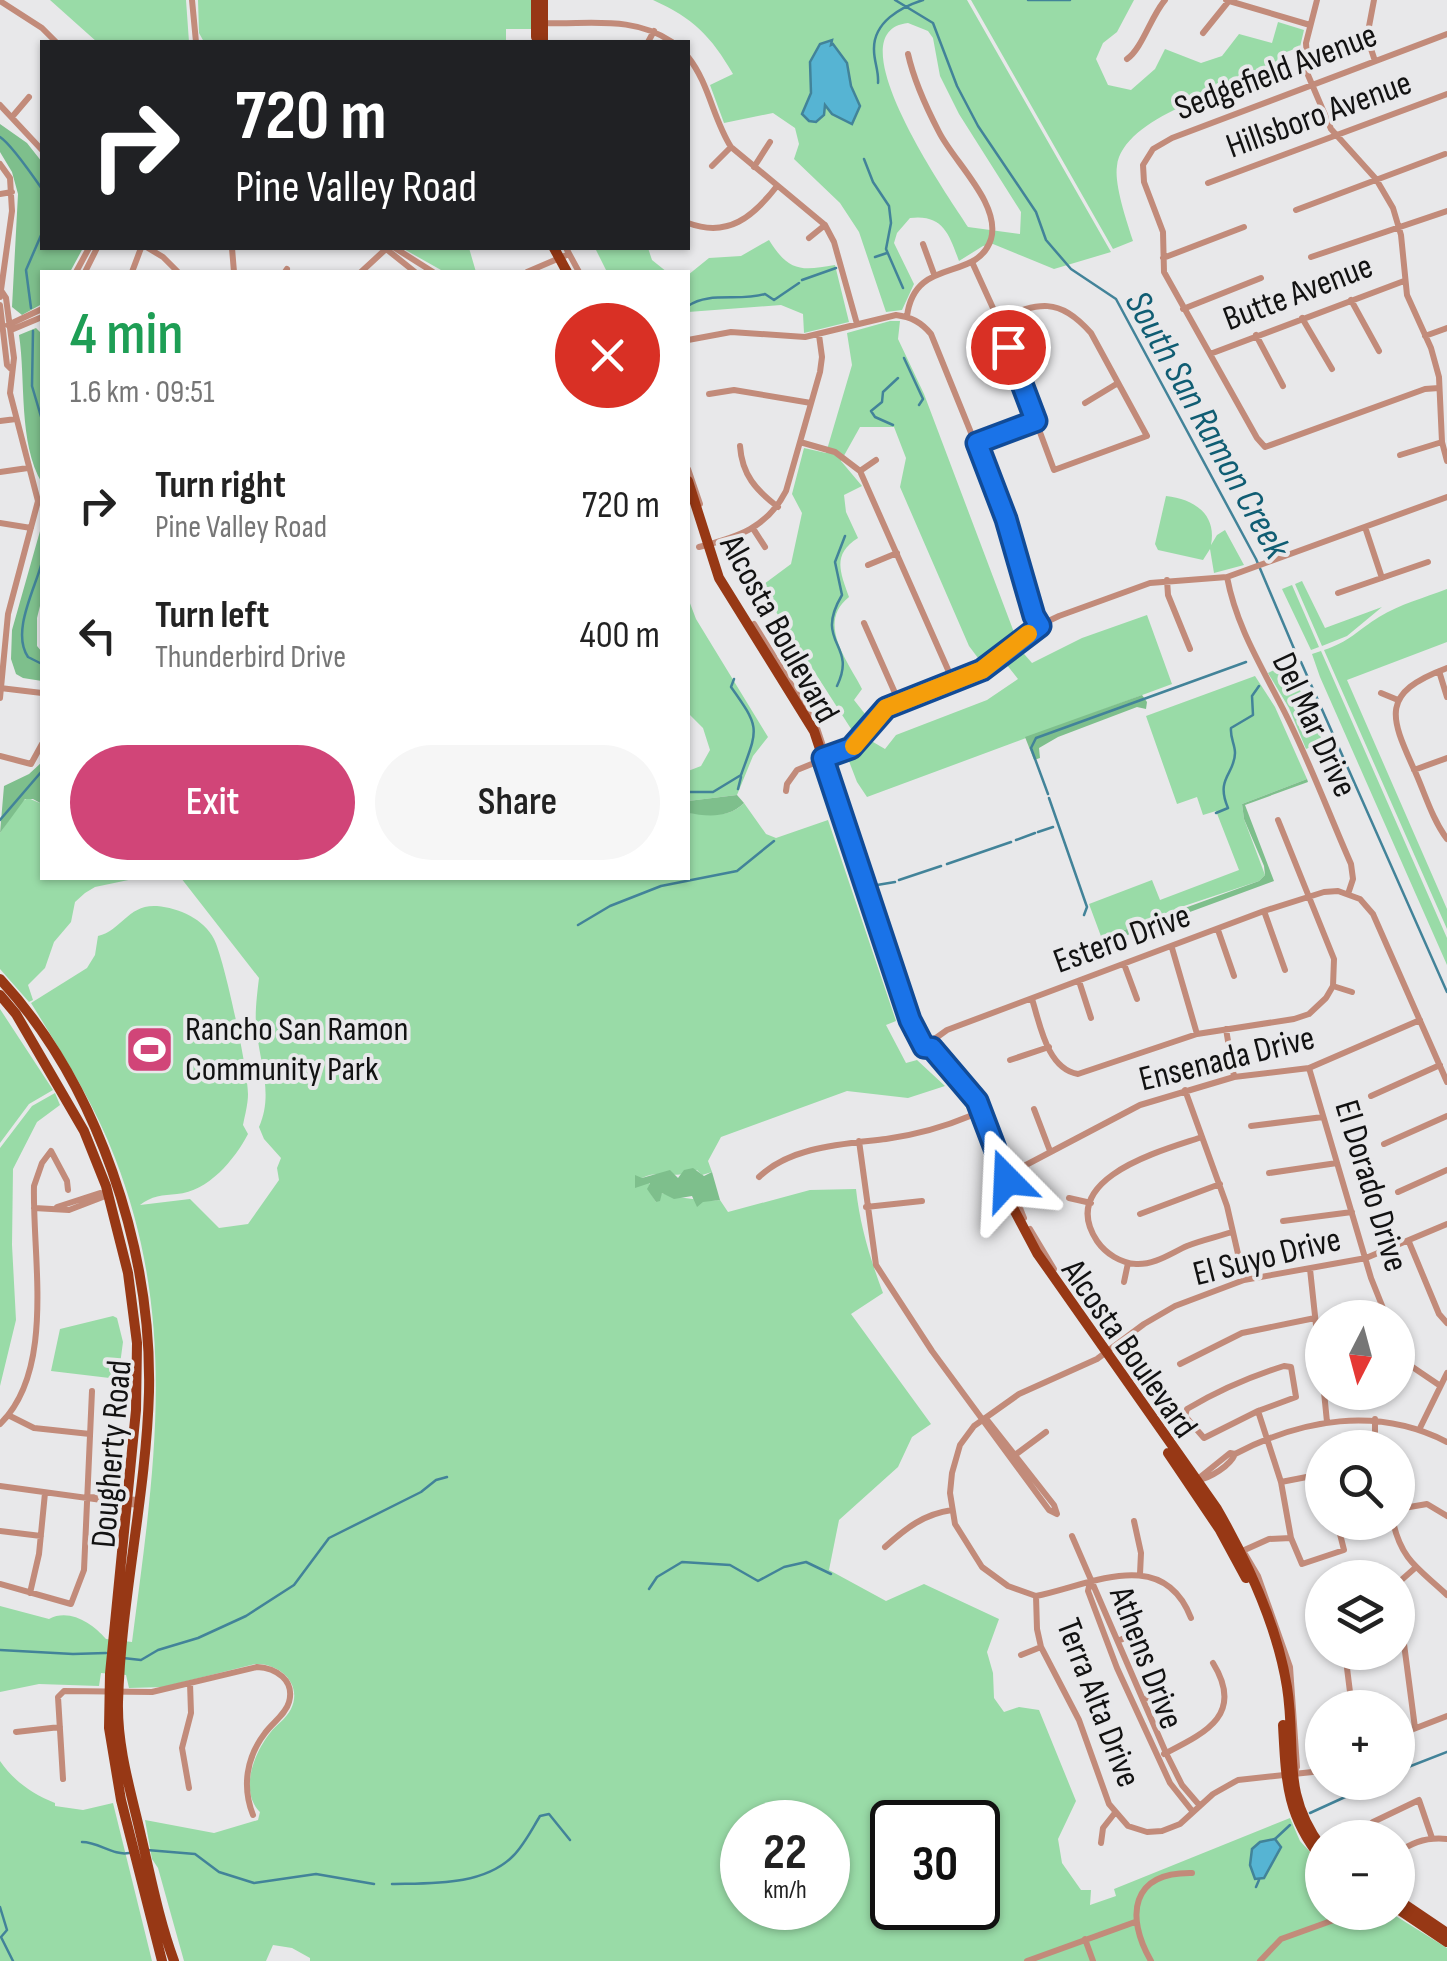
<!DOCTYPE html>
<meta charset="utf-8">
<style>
body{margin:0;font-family:"Sofia Sans Condensed",sans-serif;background:#f6f6f6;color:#222;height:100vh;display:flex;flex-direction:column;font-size:38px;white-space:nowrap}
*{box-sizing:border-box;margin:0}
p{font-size:32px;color:#767676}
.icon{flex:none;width:55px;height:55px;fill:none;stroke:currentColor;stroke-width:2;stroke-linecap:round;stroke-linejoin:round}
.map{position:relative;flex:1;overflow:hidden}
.drawer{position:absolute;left:40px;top:270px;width:650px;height:610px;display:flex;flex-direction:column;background:#fff;border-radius:0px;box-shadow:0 2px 8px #0004}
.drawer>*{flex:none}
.guide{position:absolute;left:40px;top:40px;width:650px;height:210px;border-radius:0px;box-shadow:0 2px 8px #0004;background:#202124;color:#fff;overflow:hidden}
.needle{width:65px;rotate:186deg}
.controls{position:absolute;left:1305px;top:1300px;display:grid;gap:20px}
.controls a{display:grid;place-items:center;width:110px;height:110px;border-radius:50%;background:#fff;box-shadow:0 2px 8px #0004;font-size:50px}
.speed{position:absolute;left:720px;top:1800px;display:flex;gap:20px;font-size:50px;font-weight:700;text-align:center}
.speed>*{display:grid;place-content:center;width:130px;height:130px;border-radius:50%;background:#fff;box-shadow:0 2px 8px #0004;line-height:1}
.speed small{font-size:25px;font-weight:400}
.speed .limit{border:5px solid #111;border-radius:15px;background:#fff;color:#111}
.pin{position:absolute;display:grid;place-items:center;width:85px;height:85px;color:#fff;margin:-42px;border:5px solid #fff;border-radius:50%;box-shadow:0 2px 10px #0007}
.me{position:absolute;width:110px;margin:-55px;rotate:339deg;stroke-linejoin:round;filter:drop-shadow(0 0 8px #0008)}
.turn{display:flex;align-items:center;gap:35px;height:210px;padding:0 30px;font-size:45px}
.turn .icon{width:130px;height:130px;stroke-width:2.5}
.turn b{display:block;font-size:70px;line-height:85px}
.round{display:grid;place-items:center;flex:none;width:105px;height:105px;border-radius:52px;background:#f6f6f6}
.headline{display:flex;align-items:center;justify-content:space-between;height:170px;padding:0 30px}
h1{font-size:60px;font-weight:600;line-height:75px;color:#1e9e55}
.primary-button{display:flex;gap:20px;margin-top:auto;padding:20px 30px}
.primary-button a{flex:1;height:115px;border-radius:60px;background:#d14578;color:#fff;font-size:40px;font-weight:600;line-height:115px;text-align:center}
.primary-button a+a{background:#f6f6f6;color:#222}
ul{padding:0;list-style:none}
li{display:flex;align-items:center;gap:30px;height:130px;padding:0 30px}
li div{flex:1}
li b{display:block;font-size:38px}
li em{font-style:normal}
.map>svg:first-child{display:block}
</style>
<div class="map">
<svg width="1447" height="1961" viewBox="0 0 1447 1961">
<rect width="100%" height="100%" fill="#e8e8ea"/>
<path fill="#99dba7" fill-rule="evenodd" d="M50 0H186L189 42H97Z
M198 0H531V29H506V42H204L199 33Z
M653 0H967L1111 252 1054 269 993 244 983 246 959 261C949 234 943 214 910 218L897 233 894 243 914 284 902 310 886 312 859 232 840 203 794 159 799 144 795 128 773 113 724 123 710 85 733 74C711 36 693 18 653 0ZM908 23 928 31 933 38 940 76 959 114 1021 212 1020 234 968 227C950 199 832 31 908 23Z
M971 0H1134L1117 32 1103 43 1096 59 1108 85 1131 90 1155 69 1165 49 1201 63 1222 56 1239 34 1272 43 1278 22 1304 30 1300 47 1278 55 1276 70C1235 87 1123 116 1117 166 1114 185 1127 222 1133 241L1113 249Z
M769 240C789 272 801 271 835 265L849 322 804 333 803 314 781 305 688 312V275L709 258 741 256Z
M402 248H469L476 272 441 270Z
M595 248H648L652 260 667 272H607Z
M890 321H900L898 339 924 394 1015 635 981 662 969 646 900 487 906 458 894 427H860L841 461 862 486 844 495 846 512 858 538C832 554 840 572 849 597 816 623 848 661 862 689L854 700 869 719 862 731 868 739 885 749 896 735 987 700 1018 679 1003 660 1018 647 1032 663 1082 638 1147 615 1172 684 867 797 857 782 847 756 862 746 760 587 791 564 802 513 792 494 804 448 826 453 852 365 847 333Z
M1166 496C1194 499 1217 514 1211 545L1217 535 1225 530 1244 565 1214 573 1210 549 1203 560 1158 550 1155 544Z
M1302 581 1325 628 1382 607 1347 636 1322 646 1295 584Z
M1292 585 1319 647 1311 650 1282 589Z
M1447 589V642L1347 680 1447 909V929L1324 650C1349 642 1358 630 1379 617 1400 604 1424 598 1447 589Z
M688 598 696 619 768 737 753 756 737 795 688 801V771L701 766 710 750 703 728 688 713Z
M1321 651 1447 938V965L1320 677 1312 654Z
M1288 663 1323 742 1306 749 1289 708 1268 673Z
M1255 676 1275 707 1307 779 1242 804 1244 819 1265 875 1259 881 1178 908 1102 939 1089 904 1152 880 1160 900 1239 870 1216 811 1203 815 1197 797 1177 804 1146 716Z
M28 798 42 804V878H138L95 887 85 893 75 902 71 922 54 942 45 968 28 985 33 1000 29 1002 0 969V833L21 802Z
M744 803 766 834 776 838 828 820 896 1021 886 1025 906 1063 917 1060 945 1086 908 1098 847 1091 721 1137 708 1161 712 1172 702 1175 697 1170C671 1181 662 1168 642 1178L645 1183 650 1182 648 1189 656 1202 662 1193C672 1197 709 1202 720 1200L728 1212 810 1190 856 1189C860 1226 870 1258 883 1293L851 1314 931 1424 912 1437 898 1467 839 1520 829 1570 886 1601 924 1584 999 1619 987 1652 993 1673 994 1698 1004 1712 1019 1707 1039 1710 1076 1801 1058 1839 1062 1863 1081 1890H1091L1090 1905 1116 1896 1114 1889 1290 1818 1300 1841 1322 1865V1912L1391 1913 1447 1948V1961H310V1958L292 1948 273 1945 266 1961H184L158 1868 152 1859 145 1820 214 1833 258 1820 260 1812C239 1791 254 1753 270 1733 276 1725 286 1719 291 1709 303 1684 280 1663 255 1664L163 1687 129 1688 126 1675 101 1673 99 1686 39 1684 0 1692V1606L49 1619C70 1608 93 1624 106 1639L132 1642C154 1472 179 1323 115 1158 94 1103 62 1053 31 1003L87 968 95 955 98 936C122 930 128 904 157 906 179 908 204 919 214 939 224 958 248 1070 248 1094 248 1104 245 1115 243 1125L248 1134C235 1159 208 1192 177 1194 163 1195 151 1196 140 1205L190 1199 219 1228 248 1224 279 1180 277 1168 281 1158 264 1139 259 1127C273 1096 261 1066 257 1034 254 1017 257 995 259 978L181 878H688V813C708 813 727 820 744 803ZM742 1822H828V1908H742ZM892 1822H978V1908H892Z
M0 1009 53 1090 29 1104 0 1143Z
M55 1093 60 1105 37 1122 13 1169 12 1245 16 1320 0 1386V1148L32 1106Z
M113 1316 117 1318 123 1342 118 1379 51 1371 60 1329Z
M0 1761C14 1781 32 1794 55 1803V1806L83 1810 113 1803 152 1961H0Z"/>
<path fill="#7ebf8c" d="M0 124 27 143 42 162V248H83L70 272H42V304L22 315 12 307 18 194 12 172 0 152Z
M36 328 42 334V483C18 443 26 380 19 335Z
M42 524V598L37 618V646L42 652V681L23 678 16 674 11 659 12 630Z
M1142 695 1147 702 1146 709 1137 707 1058 737 1039 748 1040 758 1034 760 1025 737Z
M42 762V804L33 799H25L0 833 4 786 29 774Z
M1307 779 1308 782 1245 805 1274 881 1103 944 1102 939 1116 933 1259 881 1265 875 1264 866 1244 819 1242 804Z
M737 795 744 803C728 819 706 816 688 813V801Z
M693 1168 704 1176 712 1172 720 1200 703 1202 697 1207 692 1196 674 1199 662 1193 660 1201 656 1202 647 1189 650 1183 635 1188V1175L642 1178 670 1170 678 1178 684 1170Z"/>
<path fill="#56b4d3" stroke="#428399" stroke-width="2.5" d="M832 40 831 45 833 44 847 63 851 86 860 106 852 124 832 114 825 105 824 115 816 122 809 121 802 114 811 93 810 62 820 44Z
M1275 1839 1281 1847 1264 1878 1255 1879 1250 1865 1252 1849 1260 1842Z"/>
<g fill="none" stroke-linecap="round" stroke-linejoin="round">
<path stroke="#428399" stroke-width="2.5" d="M895 0 933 23 957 86 978 126 1036 212 1046 240 1071 269 1116 299 1256 559 1295 651
M1028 0H1070
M878 83C879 71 874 62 874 50 873 22 901 7 923 0
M0 137C11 144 33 176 42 189
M864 159 873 182 889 206 891 223 886 249 903 288
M875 257 887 253
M802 280 836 268
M688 306C709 291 740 302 765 294L774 300 799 283
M31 308 26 270 42 233
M33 331 32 386 42 420
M904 358 923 399 919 405
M893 425 875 417 871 411 882 402 883 392 898 378
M42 562C35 589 11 632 28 657L42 664
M1301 662 1447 992
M837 686C858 643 813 644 842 595L835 562 845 536
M738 789 741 777
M688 792H713L741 775C758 728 761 729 731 687L734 679
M1048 794 1031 748 1036 738 1246 662
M1049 798 1087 907 1084 915
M1216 813 1228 808C1215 778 1235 774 1235 753 1235 744 1230 738 1231 728L1253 715 1252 696 1259 686
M0 820 42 771
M1038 832 1053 827
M1016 840 1035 833
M947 864 1011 842
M899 880 941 866
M877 885 895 882
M578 925 610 906 661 886 737 871 774 841
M649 1589 657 1577 682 1562 730 1565 758 1581 784 1567 806 1562 831 1574
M0 1650 73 1654 106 1653
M123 1658 141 1660 158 1650 198 1638 246 1616 294 1585 329 1538 421 1492 436 1480 447 1477
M1398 1771 1447 1752
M1310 1813 1378 1782
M1275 1839 1290 1825
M82 1842C99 1842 113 1856 129 1853
M147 1850 195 1854 219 1872 254 1883 316 1874 374 1884
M392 1884C431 1883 483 1886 513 1856 524 1845 532 1829 540 1816L549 1814 570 1840
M1256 1887 1259 1880
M0 1907 7 1930 1 1937 13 1961"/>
<path stroke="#c28b7a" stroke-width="6" d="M192 0 196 42
M1226 0 1310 25
M1317 0 1306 43 1308 75 1331 129 1376 179 1393 208 1401 235 1407 295 1431 348 1439 377 1442 442 1447 461
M1374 0 1367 37 1375 61
M0 1 42 28 56 42
M543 23C589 25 633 15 672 42
M1203 33 1228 2
M648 42 654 31
M688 57C709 83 713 119 731 147L825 225 834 242 857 324
M1127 59C1142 49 1151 16 1165 0
M0 105 42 150
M12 117 29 97
M0 164 10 178 12 211 0 297
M712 166 731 147
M754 167 770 142
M1208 183 1447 94
M0 194 12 192
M1296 210 1445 154
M688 223C728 238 753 217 777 186
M809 238 825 225
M923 244 934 274
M148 248 163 257 178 272
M232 248 234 272
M385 248 415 272
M395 248 433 272
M566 248 579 272
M1311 257 1447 211
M1163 258 1244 227
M972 262 998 319C1039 303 1058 296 1091 333L1147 436 1054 470 998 319
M76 272 89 248
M85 272 97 248
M132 272 141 248
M285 272 287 269
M361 272 387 248
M527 272 569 254
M1351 300 1379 351
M0 305 7 365 11 369
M1183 309 1261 278
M907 316C915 255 977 283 991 239 1001 204 954 162 939 132 926 107 914 81 908 54
M1302 318 1332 369
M8 325 42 309
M11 330 42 317
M1256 335 1283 386
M1425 336 1447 328
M688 340 731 332 805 337 896 315C911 317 921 322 931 334L1006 519 1034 616 1040 625
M1210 354 1404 281
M1019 375 1044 362
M1439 388 1425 389 1265 447 1257 438 1164 272 1163 232 1144 182 1143 165 1153 149 1172 138 1447 34
M709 394 734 390 811 403
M1085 403 1118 383
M0 421 16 419
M800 442 835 452 860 471 953 681
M977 443 1036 421
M740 446C742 475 756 490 778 507
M1400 455 1442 442
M688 469 700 504
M860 471 876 460
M0 472 28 468
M0 523 31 528
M1365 527 1382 578
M754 530 765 547
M699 547C738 537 767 528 786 491L820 372 822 357 819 335
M868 565 897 553
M1227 577C1236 625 1260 664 1282 707 1308 757 1328 812 1351 864L1353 879 1348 894
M1167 580 1168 595 1190 649
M1338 593 1428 562
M864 623 899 702
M754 624 816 725 825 752
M1447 668C1377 694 1391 718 1417 776 1426 797 1433 820 1447 839
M1439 671 1447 697
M0 688 42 693
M1381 693 1398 700
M0 698 8 614 38 501 10 393 14 358 6 298 2 292
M0 756 31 764 42 744
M1414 770 1447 758
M786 791 787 784 797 770 851 748 886 708 982 670 1040 625 1059 616 1150 583 1227 577 1447 497
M1264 911 1285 970
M1218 930 1234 976
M1172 948 1197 1034
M1124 964 1137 999
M1079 981 1091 1018
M1333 986 1352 992
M1032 999C1040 1024 1047 1069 1078 1074L1197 1034 1294 1019 1309 1014 1326 998 1333 986 1334 959 1278 820
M1226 1029 1234 1077
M925 1047 932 1048 977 1101 1024 1218
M922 1048 947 1030 1264 911 1324 892 1338 891 1360 899 1373 914 1447 1082
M1010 1060 1049 1047
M1309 1068 1371 1278 1387 1318
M1185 1090 1227 1206 1244 1280
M1371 1096 1440 1065
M1034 1109 1050 1151
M1251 1126 1323 1117
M1199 1138C1160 1151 1056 1179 1097 1241 1106 1254 1121 1263 1136 1264 1155 1265 1171 1253 1187 1246 1202 1240 1217 1237 1232 1232
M859 1141 876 1265 932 1351 1049 1510 1057 1514 1054 1505 988 1421 983 1419
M1384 1144 1447 1116
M1269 1173 1337 1163
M759 1177C791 1146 845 1144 886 1139 914 1135 944 1127 970 1116
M994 1177 1024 1166 1140 1105 1234 1077 1309 1068 1420 1020
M1398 1192 1447 1170
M1069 1198 1091 1203
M57 1207 100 1193 108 1195
M866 1207 922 1201
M34 1208 69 1210 108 1195
M1140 1214 1220 1184
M1283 1221 1352 1212
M1030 1229 1054 1269
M1409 1242 1439 1314 1447 1323
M1310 1269 1322 1381
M1124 1282 1128 1263
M1364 1312 1381 1304
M1398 1341 1408 1364 1439 1385
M1180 1364 1242 1333 1315 1318
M1324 1392 1327 1422
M1258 1411 1296 1397 1291 1367 1284 1366C1249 1377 1219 1390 1187 1409L1185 1416 1204 1438 1258 1411 1281 1482 1291 1538 1302 1564 1344 1550 1337 1522
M8 1415 34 1428 90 1434
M0 1424C56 1370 32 1256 34 1186L42 1163 51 1151 67 1181 68 1190
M1420 1428 1447 1373
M1375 1448V1419
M1015 1455 1046 1432
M1198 1480C1210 1478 1230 1466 1235 1454
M1194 1482 1230 1453 1235 1454C1302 1419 1377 1406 1447 1442
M1281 1482 1322 1474
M0 1486 138 1505
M89 1497 139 1500
M1398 1509 1427 1504 1447 1516
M1134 1521 1141 1553 1140 1574
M1393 1522C1402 1562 1420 1569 1447 1595
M0 1531 41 1536
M1072 1536 1166 1753 1182 1785 1200 1806
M885 1547C906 1528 924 1514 952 1510
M1240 1552 1269 1539 1291 1538
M1245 1554 1258 1576 1290 1667 1297 1767 1293 1775
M1090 1582 1088 1591 1117 1668 1170 1783 1193 1812
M1398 1583 1415 1568
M0 1584 71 1604 84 1570 92 1391
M30 1593 39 1554 45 1493
M1036 1596 1037 1629 1041 1647 1079 1720 1109 1804 1128 1826 1147 1832 1162 1831 1180 1824 1213 1794 1238 1780 1322 1771
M1191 1618C1163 1545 1090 1585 1036 1596L1008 1586 982 1567 955 1524 950 1493 952 1473 960 1445 974 1426 1019 1394 1097 1359 1144 1324 1175 1306 1244 1280 1366 1258 1447 1224
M1118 1641 1133 1634
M1404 1644 1415 1728
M1345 1652 1352 1708
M1021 1655 1041 1647
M1143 1700 1161 1692
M16 1732 60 1727
M1398 1735 1447 1716
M1164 1754C1205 1733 1245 1715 1213 1663
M63 1779 58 1697 64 1691 152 1692 257 1667C276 1668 295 1680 289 1702 286 1714 272 1723 265 1733 246 1758 242 1787 253 1815
M189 1788 182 1748 191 1713 190 1683
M1360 1834 1373 1822 1419 1800 1432 1838
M1101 1843 1103 1828 1114 1814
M1398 1853C1413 1841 1428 1837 1447 1839
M1085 1939 1093 1961
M1027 1961 1135 1922
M1151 1961C1125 1916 1131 1872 1192 1873
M1260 1961 1281 1939 1356 1912"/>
<path stroke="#973815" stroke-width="10" d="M536 0V37
M543 42V0
M554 248 567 272
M688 481 719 578 814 731 910 1020 923 1047 969 1100 1011 1204 1037 1253 1217 1509C1248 1563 1277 1624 1287 1687 1297 1750 1280 1792 1322 1848
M0 979C98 1085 152 1249 149 1392 146 1496 121 1598 118 1702 117 1748 131 1792 141 1836 151 1878 159 1920 174 1961
M0 995 16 1014 84 1131 106 1186 128 1273 137 1343 136 1410 110 1674 109 1728 121 1800 162 1961
M1168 1453 1220 1530 1246 1578
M1283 1725C1286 1779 1286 1815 1322 1859
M1398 1900 1447 1933
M1398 1909 1447 1942"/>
</g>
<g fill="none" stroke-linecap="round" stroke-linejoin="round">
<defs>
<path id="route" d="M1007 1180 977 1101 932 1048 924 1047 910 1020 823 758 851 748 886 708 982 670 1040 626 1034 616 1006 519 977 443 1036 421 1008 347"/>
</defs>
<use href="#route" stroke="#114b97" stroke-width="25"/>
<use href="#route" stroke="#1a73e8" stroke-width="18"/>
<path stroke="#f59e0b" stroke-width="18" d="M854 746 886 708 982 670 1028 634"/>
</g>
<defs>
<symbol id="stadium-square" viewBox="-11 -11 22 22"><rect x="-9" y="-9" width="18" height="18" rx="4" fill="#d14578" stroke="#e8e8ea"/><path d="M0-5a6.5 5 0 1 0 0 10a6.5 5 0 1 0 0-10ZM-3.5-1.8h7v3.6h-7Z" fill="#fff"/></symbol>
</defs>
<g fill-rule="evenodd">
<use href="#stadium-square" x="122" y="1022" width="55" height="55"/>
</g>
<g text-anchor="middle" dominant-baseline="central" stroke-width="8" stroke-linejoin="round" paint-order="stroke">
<g font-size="35" fill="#121212" stroke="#e8e8ea">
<text transform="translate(1276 72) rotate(-21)">Sedgefield Avenue</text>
<text transform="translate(1319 115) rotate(-20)">Hillsboro Avenue</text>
<text transform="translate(1298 293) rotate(-21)">Butte Avenue</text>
<text transform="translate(779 629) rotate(61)">Alcosta Boulevard</text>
<text transform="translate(1314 725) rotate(65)">Del Mar Drive</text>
<text transform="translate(1122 939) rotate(-20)">Estero Drive</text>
<text transform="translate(1227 1059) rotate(-14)">Ensenada Drive</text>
<text transform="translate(1371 1186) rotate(73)">El Dorado Drive</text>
<text transform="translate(1267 1257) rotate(-14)">El Suyo Drive</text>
<text transform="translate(1129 1349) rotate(55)">Alcosta Boulevard</text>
<text transform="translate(112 1454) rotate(-85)">Dougherty Road</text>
<text transform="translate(1146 1658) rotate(69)">Athens Drive</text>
<text transform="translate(1098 1703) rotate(69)">Terra Alta Drive</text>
</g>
<g font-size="35" fill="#121212" stroke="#e8e8ea" text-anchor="start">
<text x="185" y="1029">Rancho San Ramon<tspan x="185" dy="40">Community Park</tspan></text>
</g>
<g font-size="38" font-style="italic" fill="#105d73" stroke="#e8e8ea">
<text transform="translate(1207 425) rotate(61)">South San Ramon Creek</text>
</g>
</g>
</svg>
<div class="controls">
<a><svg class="needle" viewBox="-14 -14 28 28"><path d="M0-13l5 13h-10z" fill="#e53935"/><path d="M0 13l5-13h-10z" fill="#767676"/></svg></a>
<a><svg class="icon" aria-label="search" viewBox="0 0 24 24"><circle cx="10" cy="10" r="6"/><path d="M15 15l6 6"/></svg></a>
<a><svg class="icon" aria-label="layers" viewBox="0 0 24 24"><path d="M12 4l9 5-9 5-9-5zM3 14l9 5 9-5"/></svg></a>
<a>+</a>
<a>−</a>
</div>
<div class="speed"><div>22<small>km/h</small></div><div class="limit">30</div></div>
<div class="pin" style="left:1008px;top:347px;background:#d93025"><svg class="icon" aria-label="arrive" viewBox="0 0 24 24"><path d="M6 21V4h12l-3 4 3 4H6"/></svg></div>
<svg class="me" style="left:1007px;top:1180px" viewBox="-20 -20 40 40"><path d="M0-17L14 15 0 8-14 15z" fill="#1a73e8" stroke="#fff" stroke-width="4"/></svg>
<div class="guide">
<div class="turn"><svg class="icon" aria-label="right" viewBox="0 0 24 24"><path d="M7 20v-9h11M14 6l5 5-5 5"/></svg><div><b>720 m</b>Pine Valley Road</div></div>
</div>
<section class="drawer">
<div class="headline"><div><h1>4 min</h1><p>1.6 km · 09:51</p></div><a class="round" style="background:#d93025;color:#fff"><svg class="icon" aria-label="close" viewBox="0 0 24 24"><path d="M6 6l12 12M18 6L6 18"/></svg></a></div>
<ul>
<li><svg class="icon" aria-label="right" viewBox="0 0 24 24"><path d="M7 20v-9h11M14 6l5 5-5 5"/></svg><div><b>Turn right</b><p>Pine Valley Road</p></div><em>720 m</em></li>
<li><svg class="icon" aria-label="left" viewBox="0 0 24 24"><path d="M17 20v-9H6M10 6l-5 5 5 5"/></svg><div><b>Turn left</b><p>Thunderbird Drive</p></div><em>400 m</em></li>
</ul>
<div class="primary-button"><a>Exit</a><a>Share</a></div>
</section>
</div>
